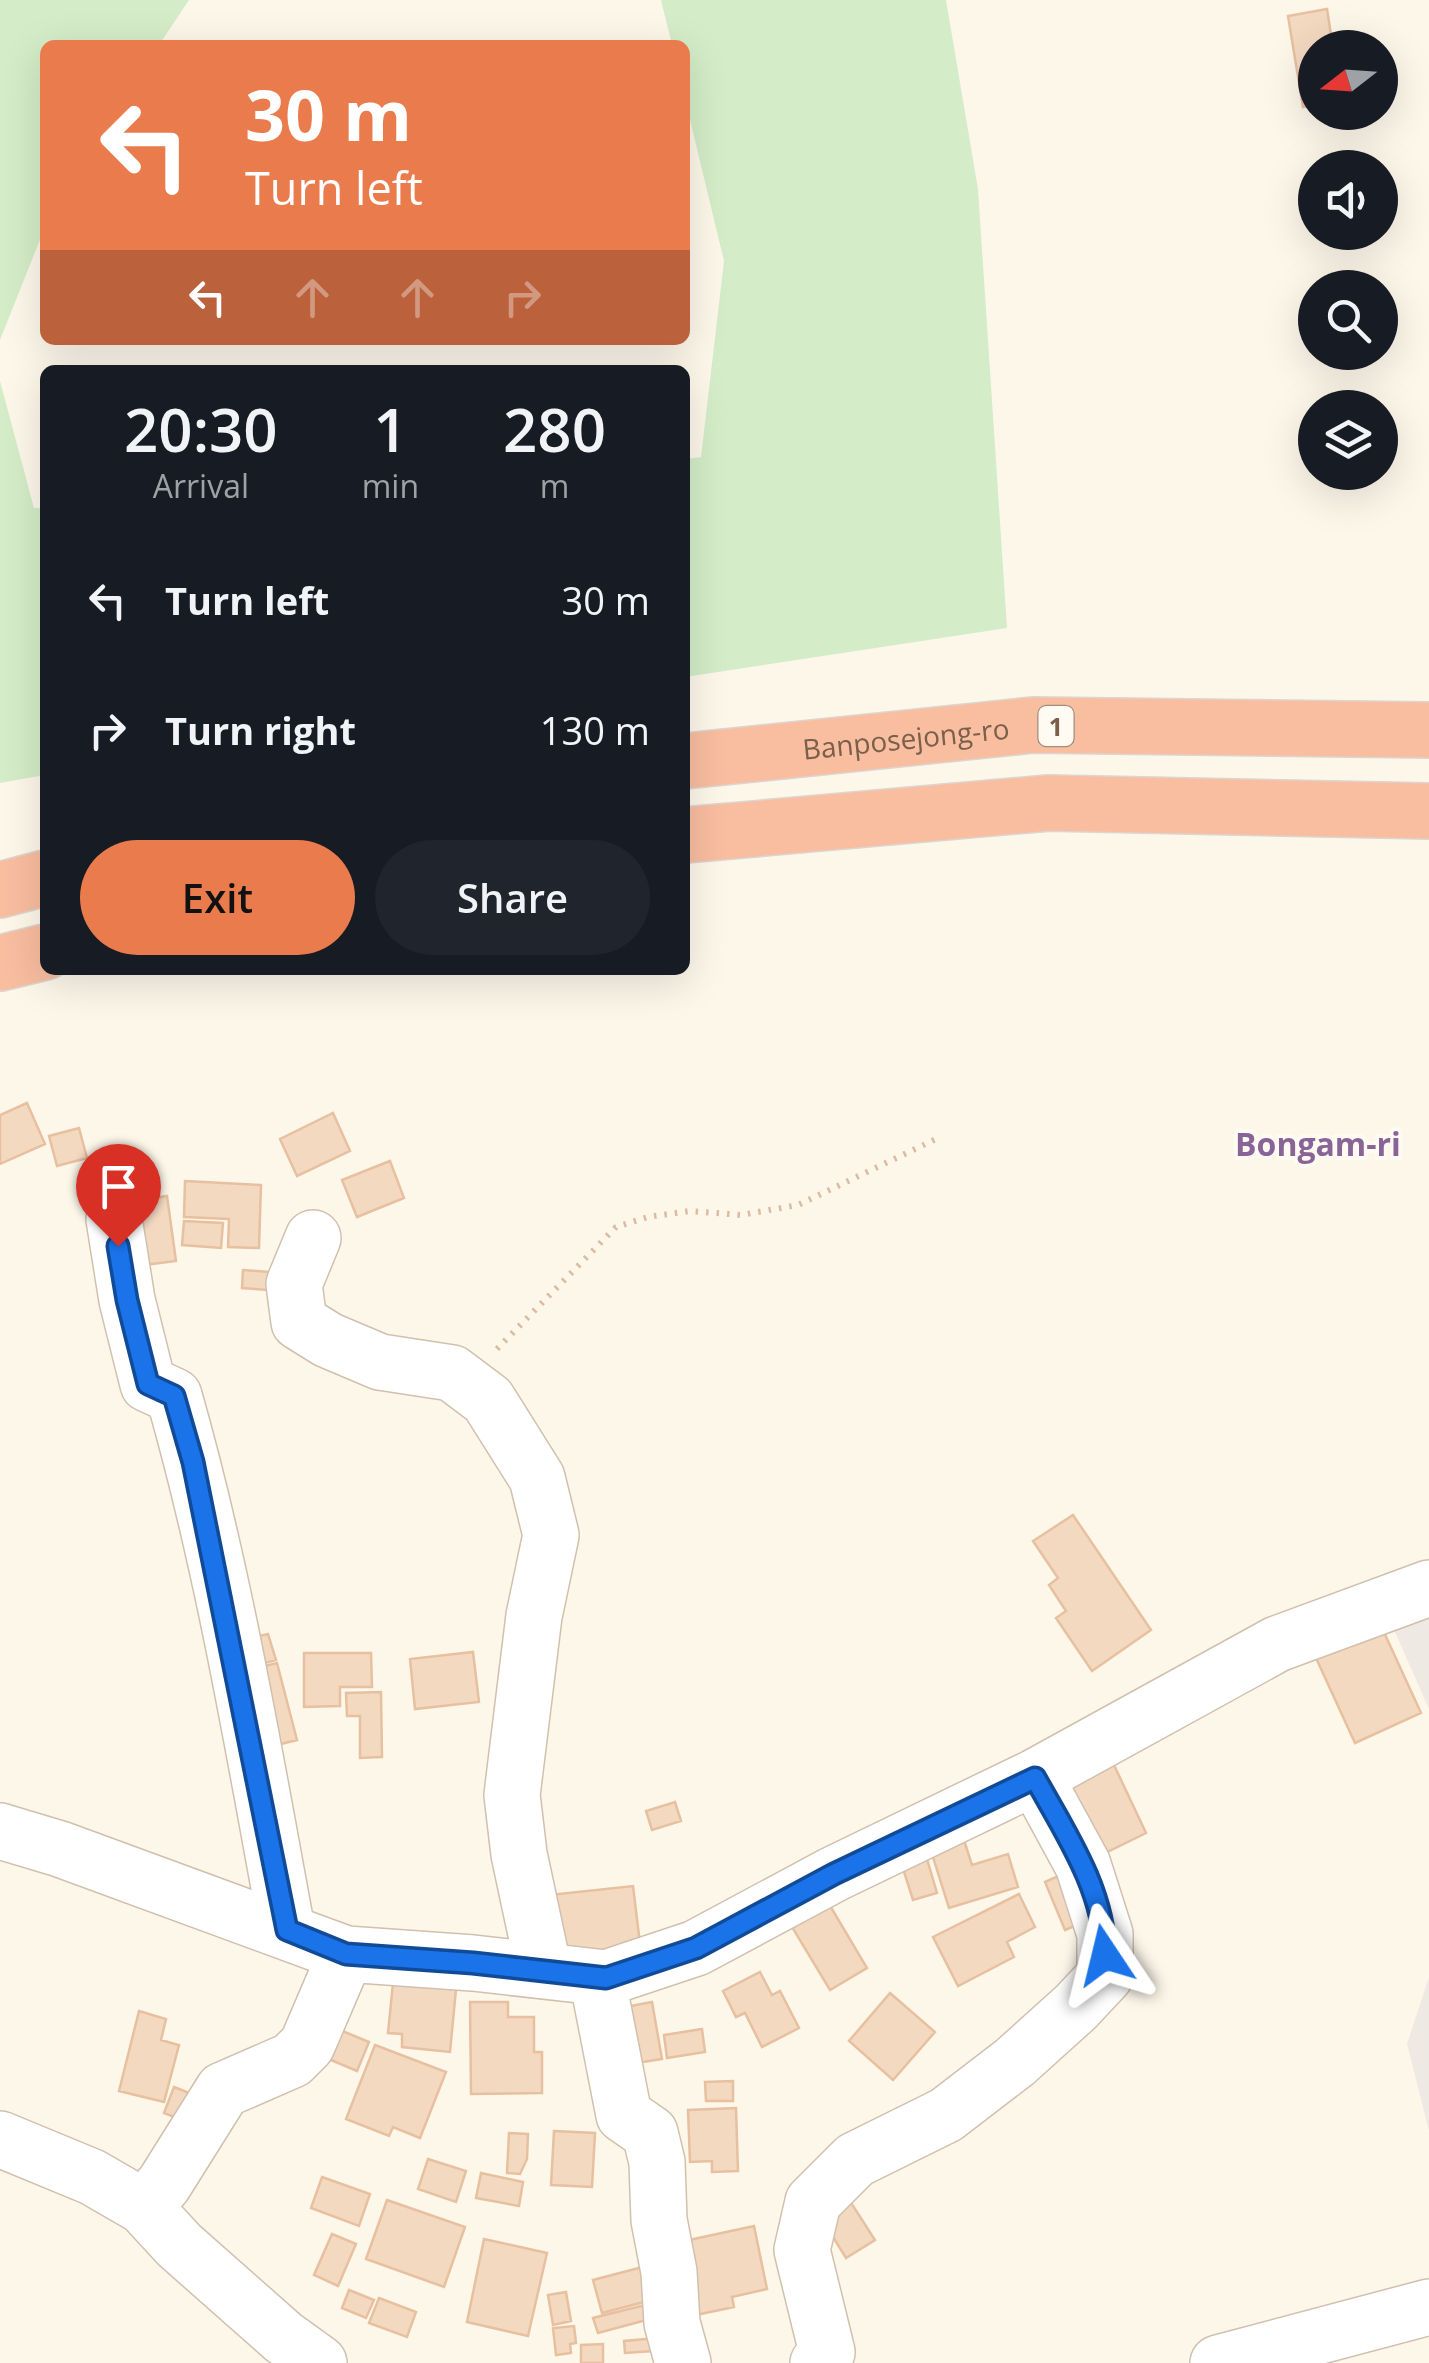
<!DOCTYPE html>
<style>
body{margin:0;font-family:"Open Sans",sans-serif;background:#20242c;color:#f1f3f6;height:100vh;display:flex;flex-direction:column;font-size:38px;white-space:nowrap}
*{box-sizing:border-box;margin:0}
p{font-size:32px;color:#9ea1a6}
.icon{flex:none;width:55px;height:55px;fill:none;stroke:currentColor;stroke-width:2;stroke-linecap:round;stroke-linejoin:round}
.map{position:relative;flex:1;overflow:hidden}
.side{position:absolute;left:40px;top:365px;width:650px;height:610px;display:flex;flex-direction:column;background:#171b24;border-radius:15px;box-shadow:0 10px 40px #0002}
.side>*{flex:none}
.hud{position:absolute;left:40px;top:40px;width:650px;height:305px;border-radius:15px;box-shadow:0 10px 40px #0002;background:#ea7b4c;color:#fff;overflow:hidden}
.needle{width:65px;rotate:253deg}
.buttons{position:absolute;left:1298px;top:30px;display:grid;gap:20px}
.buttons a{display:grid;place-items:center;width:100px;height:100px;border-radius:50%;background:#171b24;box-shadow:0 10px 40px #0002;font-size:50px}
.pin{position:absolute;display:grid;place-items:center;width:85px;height:85px;color:#fff;margin:-102px -42px;border-radius:50% 50% 50% 0;rotate:-45deg;box-shadow:0 0 10px #0007}
.pin .icon{rotate:45deg}
.me{position:absolute;width:110px;margin:-55px;rotate:350deg;stroke-linejoin:round;filter:drop-shadow(0 0 8px #0008)}
.turn{display:flex;align-items:center;gap:35px;height:210px;padding:0 40px;font-size:45px}
.turn .icon{width:130px;height:130px;stroke-width:2.5}
.turn b{display:block;font-size:70px;line-height:85px}
.lanes{display:flex;align-items:center;height:95px;padding:0 40px;background:#0003;justify-content:center;gap:50px;direction:ltr}
.lanes .off{opacity:.35}
.eta{display:flex;justify-content:space-evenly;align-items:center;height:170px;text-align:center}
.eta b{font-size:60px;font-weight:600;line-height:70px}
.primary-button{display:flex;gap:20px;margin-top:auto;padding:20px 40px}
.primary-button a{flex:1;height:115px;border-radius:60px;background:#ea7b4c;color:#111;font-size:40px;font-weight:600;line-height:115px;text-align:center}
.primary-button a+a{background:#20242c;color:#f1f3f6}
ul{padding:0;list-style:none}
li{display:flex;align-items:center;gap:30px;height:130px;padding:0 40px}
li div{flex:1}
li b{display:block;font-size:38px}
li em{font-style:normal}
.map>svg:first-child{display:block}
</style>
<div class="map">
<svg width="1429" height="2363" viewBox="0 0 1429 2363">
<rect width="100%" height="100%" fill="#fdf7ea"/>
<path fill="#efe9e3" d="M1429 1617V1709L1391 1623Z
M1429 1977V2131L1407 2044Z"/>
<path fill="#d4ecc7" d="M0 0H189L159 45H45V227L0 340Z
M661 0H946L978 189 1007 628 685 677V459L701 457 724 261 685 99V45H672Z
M0 381 34 508H45V775L0 783Z"/>
<path fill="#f4d9c1" stroke="#e7c0a0" stroke-width="2.5" d="M1327 9 1333 48H1315V105L1303 107 1288 16Z
M27 1103 45 1144 0 1164V1115Z
M333 1113 350 1151 297 1176 280 1139Z
M79 1128 87 1158 57 1166 49 1136Z
M390 1161 404 1198 357 1217 342 1180Z
M185 1181 261 1185 259 1248 228 1247 229 1219 184 1217Z
M167 1196 176 1261 144 1265 135 1201Z
M184 1221 223 1223 221 1248 182 1245Z
M243 1270 281 1273V1291L242 1288Z
M1073 1515 1151 1630 1092 1671 1056 1618 1066 1611 1049 1585 1058 1578 1033 1541Z
M1377 1617 1421 1713 1355 1743 1311 1647Z
M268 1634 276 1660 254 1666 247 1639Z
M473 1652 479 1702 415 1709 410 1659Z
M304 1653H371L372 1687H340V1706L304 1707Z
M277 1663 297 1740 273 1746 253 1669Z
M381 1692 382 1757 360 1758V1716H347L346 1693Z
M1114 1765 1146 1833 1095 1858 1062 1791Z
M675 1802 681 1821 652 1830 646 1811Z
M960 1828 972 1865 1008 1854 1018 1887 949 1908 927 1838Z
M924 1849 937 1893 913 1900 899 1856Z
M1056 1877 1077 1883 1091 1919 1065 1930 1045 1882Z
M633 1886 641 1952 567 1961 549 1895Z
M1019 1894 1035 1927 1007 1942 1014 1957 958 1986 933 1937Z
M829 1904 867 1968 830 1990 792 1927Z
M760 1972 772 1995 780 1991 799 2028 762 2047 745 2013 736 2017 723 1991Z
M394 1973 457 1979 450 2052 402 2047V2034L388 2033Z
M890 1993 935 2032 893 2080 849 2041Z
M470 2002H508V2017H534V2052H542V2093L471 2094Z
M652 2002 662 2059 630 2064 620 2008Z
M139 2011 166 2019 161 2040 179 2045 164 2102 119 2091Z
M328 2025 369 2042 357 2071 317 2054Z
M702 2029 705 2052 667 2058 664 2035Z
M375 2045 446 2072 420 2138 393 2127 389 2136 346 2119Z
M733 2081V2101H706L705 2082Z
M174 2087 197 2096 187 2122 164 2113Z
M736 2108 738 2171 712 2172V2161L690 2162 688 2110Z
M554 2131 595 2133 592 2187 551 2185Z
M509 2133 528 2134 527 2159 520 2174 507 2173Z
M428 2159 466 2171 456 2202 418 2189Z
M481 2173 523 2182 519 2206 476 2198Z
M322 2177 370 2194 359 2226 311 2208Z
M848 2198 875 2240 846 2258 820 2216Z
M387 2200 465 2227 444 2287 366 2259Z
M754 2226 767 2289 732 2297 734 2307 696 2315 680 2242Z
M332 2234 356 2244 338 2286 314 2275Z
M484 2239 547 2253 528 2336 467 2322Z
M654 2264 663 2297 602 2313 593 2280Z
M349 2290 374 2300 366 2318 342 2308Z
M566 2292 571 2321 553 2325 548 2295Z
M379 2298 416 2312 407 2337 369 2323Z
M657 2302 661 2316 598 2333 593 2318Z
M574 2326 576 2343 570 2344 571 2353 556 2355 553 2328Z
M668 2337 669 2350 625 2353 624 2341Z
M603 2344V2363H581V2345Z"/>
<g fill="none" stroke-linecap="round" stroke-linejoin="round">
<defs>
<path id="minor" d="M114 1219 127 1300 148 1384 174 1396C224 1571 254 1752 287 1930
M313 1238 294 1284 299 1322 328 1340 380 1362 452 1373 488 1400 537 1478 551 1535 534 1616 512 1795 519 1854 544 1971
M0 1831 60 1849 346 1954 473 1963 606 1978 696 1948 834 1874 1035 1777 1277 1644 1429 1588
M597 1977 624 2115 650 2133 657 2162 659 2220 669 2272 672 2323 683 2363
M0 2139 92 2177 144 2207 179 2245 283 2337 319 2363
M144 2207 164 2184 223 2090 292 2060 307 2045 346 1954
M818 2363 827 2352 802 2250 813 2202 855 2160 946 2115 1015 2062 1076 2007 1105 1976V1934L1083 1865 1035 1777
M1218 2363 1429 2307"/>
<g id="highway">
<path id="s1" d="M685 761 1033 725 1429 730"/>
<path d="M685 835 1049 803 1429 811"/>
<path d="M0 890 45 878"/>
<path d="M0 963 45 952"/>
</g>
</defs>
<use href="#minor" stroke="#d1c0ae" stroke-width="58"/>
<use href="#highway" stroke="#dcd5d0" stroke-width="58"/>
<path stroke="#dabca3" stroke-width="6" stroke-dasharray="2.5 8" stroke-linecap="butt" d="M497 1349 616 1227 648 1217 690 1211 741 1215 798 1205 936 1139"/>
<use href="#minor" stroke="#fff" stroke-width="55"/>
<use href="#highway" stroke="#f9bda0" stroke-width="55"/>
</g>
<g fill="none" stroke-linecap="round" stroke-linejoin="round">
<defs>
<path id="route" d="M118 1246 127 1300 148 1384 174 1396 193 1462 287 1930 346 1954 473 1963 606 1978 696 1948 834 1874 1035 1778C1065 1832 1105 1891 1105 1955"/>
</defs>
<use href="#route" stroke="#114b97" stroke-width="25"/>
<use href="#route" stroke="#1a73e8" stroke-width="18"/>
</g>
<g text-anchor="middle" dominant-baseline="central" stroke-width="8" stroke-linejoin="round" paint-order="stroke">
<rect fill="#fffbf2" stroke="#a28e7d" stroke-width="2.5" x="1038.5" y="706" width="35" height="40" rx="8"/>
<g font-size="25" font-weight="bold" fill="#7a5f4b">
<text x="1056" y="726">1</text>
</g>
<g font-size="28" fill="#7a5f4b" stroke="#fffbf2">
<text stroke="none"><textPath href="#s1" startOffset="222">Banposejong-ro</textPath></text>
</g>
<g font-size="32" font-weight="bold" fill="#896496" stroke="#fffbf2">
<text x="1318" y="1143">Bongam-ri</text>
</g>
</g>
</svg>
<div class="buttons">
<a><svg class="needle" viewBox="-14 -14 28 28"><path d="M0-13l5 13h-10z" fill="#e53935"/><path d="M0 13l5-13h-10z" fill="#9ea1a6"/></svg></a>
<a><svg class="icon" aria-label="sound" viewBox="0 0 24 24"><path d="M4 9h4l5-4v14l-5-4H4zM17 9q2 3 0 6"/></svg></a>
<a><svg class="icon" aria-label="search" viewBox="0 0 24 24"><circle cx="10" cy="10" r="6"/><path d="M15 15l6 6"/></svg></a>
<a><svg class="icon" aria-label="layers" viewBox="0 0 24 24"><path d="M12 4l9 5-9 5-9-5zM3 14l9 5 9-5"/></svg></a>
</div>
<div class="pin" style="left:118px;top:1246px;background:#d93025"><svg class="icon" aria-label="arrive" viewBox="0 0 24 24"><path d="M6 21V4h12l-3 4 3 4H6"/></svg></div>
<svg class="me" style="left:1105px;top:1955px" viewBox="-20 -20 40 40"><path d="M0-17L14 15 0 8-14 15z" fill="#1a73e8" stroke="#fff" stroke-width="4"/></svg>
<div class="hud">
<div class="turn"><svg class="icon" aria-label="left" viewBox="0 0 24 24"><path d="M17 20v-9H6M10 6l-5 5 5 5"/></svg><div><b>30 m</b>Turn left</div></div>
<div class="lanes"><svg class="icon" aria-label="left" viewBox="0 0 24 24"><path d="M17 20v-9H6M10 6l-5 5 5 5"/></svg><svg class="icon off" aria-label="ahead" viewBox="0 0 24 24"><path d="M12 20V5M6 11l6-6 6 6"/></svg><svg class="icon off" aria-label="ahead" viewBox="0 0 24 24"><path d="M12 20V5M6 11l6-6 6 6"/></svg><svg class="icon off" aria-label="right" viewBox="0 0 24 24"><path d="M7 20v-9h11M14 6l5 5-5 5"/></svg></div>
</div>
<section class="side">
<div class="eta">
<div><b>20:30</b><p>Arrival</p></div>
<div><b>1</b><p>min</p></div>
<div><b>280</b><p>m</p></div>
</div>
<ul>
<li><svg class="icon" aria-label="left" viewBox="0 0 24 24"><path d="M17 20v-9H6M10 6l-5 5 5 5"/></svg><div><b>Turn left</b></div><em>30 m</em></li>
<li><svg class="icon" aria-label="right" viewBox="0 0 24 24"><path d="M7 20v-9h11M14 6l5 5-5 5"/></svg><div><b>Turn right</b></div><em>130 m</em></li>
</ul>
<div class="primary-button"><a>Exit</a><a>Share</a></div>
</section>
</div>
